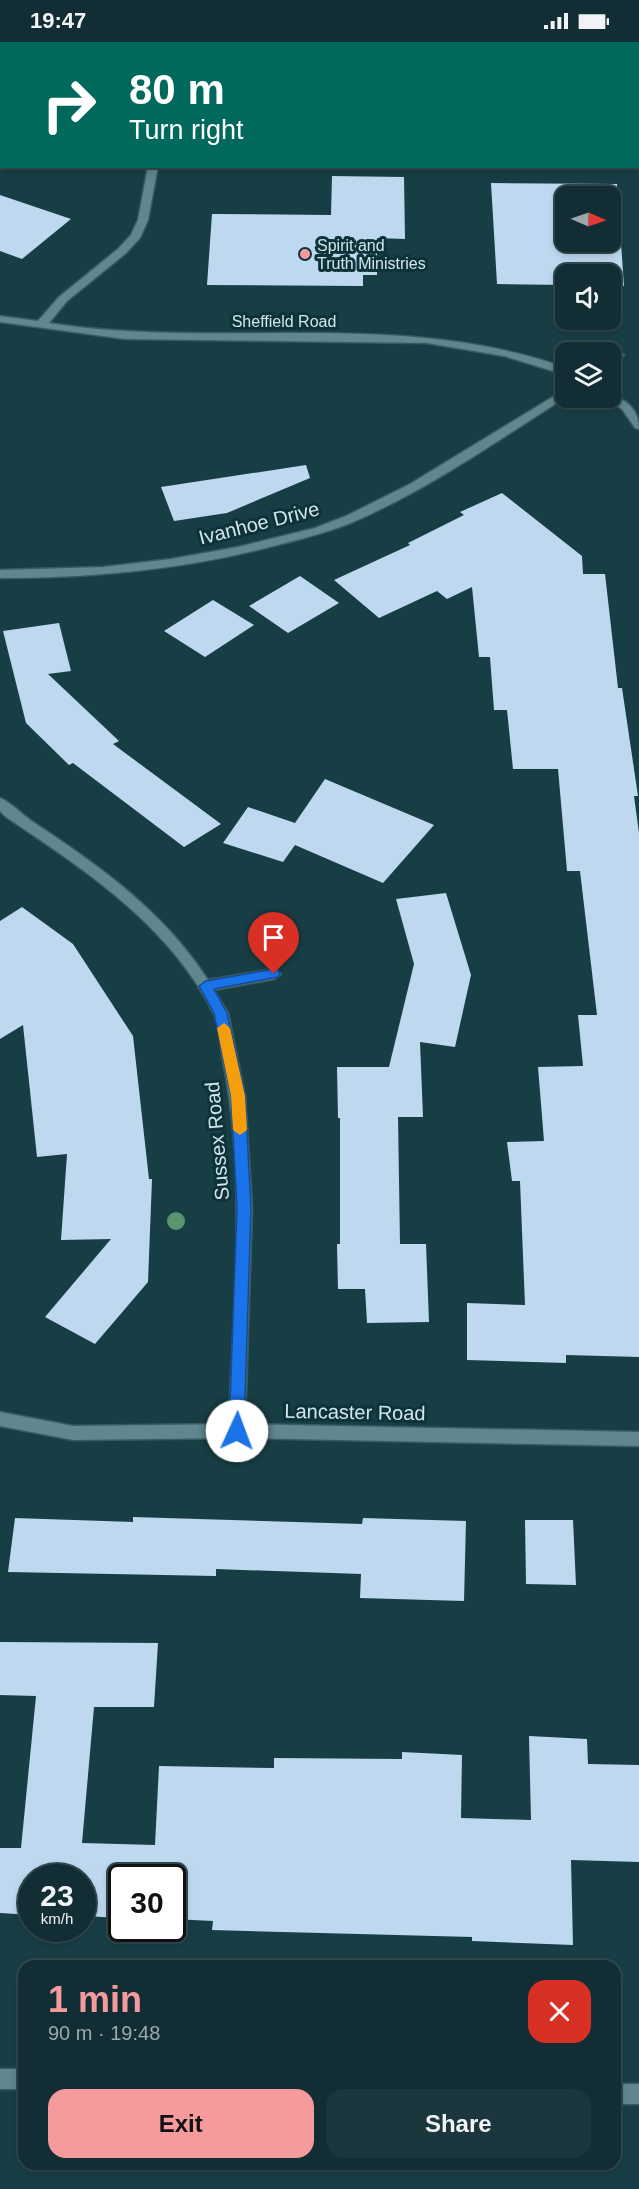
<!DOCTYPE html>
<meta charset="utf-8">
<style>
body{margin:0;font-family:Helvetica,sans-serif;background:#1b363c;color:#f1f3f6;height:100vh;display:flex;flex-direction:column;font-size:22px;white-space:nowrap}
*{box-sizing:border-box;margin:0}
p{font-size:20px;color:#9ca8ac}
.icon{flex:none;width:33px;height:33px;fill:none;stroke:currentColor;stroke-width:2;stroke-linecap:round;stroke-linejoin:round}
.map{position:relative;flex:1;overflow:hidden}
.panel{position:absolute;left:18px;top:1918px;width:603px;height:210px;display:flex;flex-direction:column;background:#122e34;border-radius:18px;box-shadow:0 3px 9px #0003,0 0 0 2px #314a4f}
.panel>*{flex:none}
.hud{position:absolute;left:0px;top:0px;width:639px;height:126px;box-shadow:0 3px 9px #0003,0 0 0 2px #314a4f;background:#00695c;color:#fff;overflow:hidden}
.needle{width:39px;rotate:92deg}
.controls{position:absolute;left:555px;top:144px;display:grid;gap:12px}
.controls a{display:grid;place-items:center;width:66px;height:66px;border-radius:12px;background:#122e34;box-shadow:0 3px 9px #0003,0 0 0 2px #314a4f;font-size:30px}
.speed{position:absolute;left:18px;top:1822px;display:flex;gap:12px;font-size:30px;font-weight:700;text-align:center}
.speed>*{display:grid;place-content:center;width:78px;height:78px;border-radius:50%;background:#122e34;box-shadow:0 3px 9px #0003,0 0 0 2px #314a4f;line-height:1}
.speed small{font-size:15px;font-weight:400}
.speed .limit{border:3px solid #111;border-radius:9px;background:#fff;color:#111}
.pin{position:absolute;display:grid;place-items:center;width:51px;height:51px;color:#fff;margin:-62px -26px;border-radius:50% 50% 50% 0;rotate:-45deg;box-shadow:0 0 6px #0007}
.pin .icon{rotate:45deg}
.me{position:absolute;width:66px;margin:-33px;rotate:2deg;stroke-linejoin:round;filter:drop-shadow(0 0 4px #0008)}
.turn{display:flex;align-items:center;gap:21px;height:126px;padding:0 30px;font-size:27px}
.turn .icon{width:78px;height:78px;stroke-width:2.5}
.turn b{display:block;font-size:42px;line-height:51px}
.round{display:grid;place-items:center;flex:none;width:63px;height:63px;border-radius:18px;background:#1b363c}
.head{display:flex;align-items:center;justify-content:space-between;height:102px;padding:0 30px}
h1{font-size:36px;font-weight:700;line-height:45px;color:#f59b9e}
.button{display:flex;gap:12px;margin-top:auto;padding:12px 30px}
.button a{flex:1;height:69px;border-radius:18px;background:#f59b9e;color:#111;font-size:24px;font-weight:700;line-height:69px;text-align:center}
.button a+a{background:#1b363c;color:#f1f3f6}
.status{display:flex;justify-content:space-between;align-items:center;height:42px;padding:0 30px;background:#122e34;direction:ltr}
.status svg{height:16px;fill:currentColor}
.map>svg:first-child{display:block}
</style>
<div class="status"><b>19:47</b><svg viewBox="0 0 49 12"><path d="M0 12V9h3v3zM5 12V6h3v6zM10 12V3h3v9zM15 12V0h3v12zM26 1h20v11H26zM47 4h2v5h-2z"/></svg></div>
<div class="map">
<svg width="639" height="2147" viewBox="0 0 639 2147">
<rect width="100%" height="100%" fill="#183e45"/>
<path fill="#bed8f0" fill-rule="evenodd" d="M332 134 404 135 405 197 377 196V233H363V244L207 243 212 172 331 173Z
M491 141 617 142 624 244 610 241V232H566V243L497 242ZM566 154H610V200H566Z
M0 153 71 177 22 217 0 209Z
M306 423 310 436 227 471 174 479 161 445Z
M502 451 582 514 583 532H605L618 646H622L638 754H634L639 791V1315L566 1313V1321L467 1318V1261L525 1263 520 1139H512L507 1100 544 1099 538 1025 583 1024 578 973H597L580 829H567L558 727H513L507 668H494L490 615H479L472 545 447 557 437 549 379 576 334 538 410 503 408 501 464 473 460 470Z
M300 534 339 561 288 591 249 564Z
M213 558 254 583 205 615 164 589Z
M59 581 71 629 48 632 119 699 113 702 221 782 184 805 73 721 69 723 26 681 3 589Z
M325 737 434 783 383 841 295 803 283 820 223 801 248 765 295 781Z
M446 851 471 933 455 1005 420 1000 423 1075H398L400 1202H426L429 1280 367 1281 365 1247H338L337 1202H340V1076H338L337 1025H389L414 922 396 857Z
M22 865 73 902 133 994 149 1137H152L148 1240 95 1302 45 1275 111 1197 61 1198 67 1112 37 1115 23 983 0 997V879Z
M133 1475 362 1482 363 1476 466 1479 464 1559 360 1556 361 1532 216 1527V1534L8 1530 15 1476 133 1480Z
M525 1478H573L576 1543 526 1542Z
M0 1600 158 1601 154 1665H94L82 1801 155 1803 159 1724 274 1726V1716L402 1717V1710L462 1713 461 1776 531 1778 529 1694 587 1697 588 1722 639 1723V1820L571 1818 573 1903 472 1899V1895L212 1888 213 1879 172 1877V1836H122V1876L82 1874V1836H32V1873L0 1871V1806H21L36 1654 0 1653Z"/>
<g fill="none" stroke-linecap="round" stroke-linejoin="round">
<defs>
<path id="minor" d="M165 0H175L164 2Z
M0 15H2V21H0Z
M638 42H639V48H638Z
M148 124H158L148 178 140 196 126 211 67 259 49 281C221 308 399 266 566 326V333L504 314 427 301 125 297 0 280V274L38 279 59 255 118 207 131 193 138 178Z
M618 310 624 313 610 322V313Z
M566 347V355C497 399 429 447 353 480 324 492 293 499 262 507 176 528 89 536 0 536V528L103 525 171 517 238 505 315 486 346 474 410 442Z
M610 352C628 358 639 369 639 387L635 386 622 367 606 357 605 356H610Z
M0 756C9 759 24 774 33 780 100 824 164 870 208 938L274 927 281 932 274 937 214 948 228 971 245 1054 252 1166 245 1382 639 1390V1404L237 1396 73 1398 0 1384V1370L73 1384 229 1382C233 1263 247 1137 223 1019 220 1004 220 983 213 970 168 882 85 828 6 775L0 769Z"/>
<path id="tertiary" d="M0 2027H24V2047H0Z
M615 2042H639V2062H615Z"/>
</defs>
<use href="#minor" stroke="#3b5a60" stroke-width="3"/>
<use href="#tertiary" stroke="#3b5a60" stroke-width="3"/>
<use href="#minor" fill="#60868e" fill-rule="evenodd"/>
<use href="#tertiary" fill="#60868e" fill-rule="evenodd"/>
</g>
<circle fill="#58946f" cx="176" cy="1179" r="9"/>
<path fill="#1a73e8" stroke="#114b97" stroke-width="1.5" d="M274 927 278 928 280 932 278 935 214 947 227 971 245 1054 251 1166 244 1389 242 1393 237 1395 231 1393 229 1389 237 1166 231 1054 214 971 199 944 206 939Z"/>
<path fill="#f59e0b" d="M224 981 230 986 245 1054 247 1088 240 1093 233 1088 231 1054 217 986Z"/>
<circle fill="#f59b9e" stroke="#0d333a" stroke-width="2" cx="305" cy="212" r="6"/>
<g text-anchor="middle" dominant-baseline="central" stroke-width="6" stroke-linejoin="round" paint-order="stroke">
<g font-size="16" fill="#d2e6ea" stroke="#0d333a" text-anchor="start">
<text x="317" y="203">Spirit and<tspan x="317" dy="18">Truth Ministries</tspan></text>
</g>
<g font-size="16" fill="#d2e6ea" stroke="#0d333a">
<text x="284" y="279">Sheffield Road</text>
</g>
<g font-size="20" fill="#d2e6ea" stroke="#0d333a">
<text transform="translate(259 481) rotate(-14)">Ivanhoe Drive</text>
<text transform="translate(217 1099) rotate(-95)">Sussex Road</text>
<text transform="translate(355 1370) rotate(1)">Lancaster Road</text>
</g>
</g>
</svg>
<div class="controls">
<a><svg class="needle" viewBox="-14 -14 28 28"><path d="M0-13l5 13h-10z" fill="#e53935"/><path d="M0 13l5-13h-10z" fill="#9ca8ac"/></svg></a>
<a><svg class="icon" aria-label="sound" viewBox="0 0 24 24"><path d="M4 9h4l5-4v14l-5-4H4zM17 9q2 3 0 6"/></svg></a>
<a><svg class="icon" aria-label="layers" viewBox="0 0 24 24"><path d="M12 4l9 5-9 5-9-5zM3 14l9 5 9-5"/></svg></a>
</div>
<div class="speed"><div>23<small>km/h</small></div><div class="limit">30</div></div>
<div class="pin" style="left:274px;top:932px;background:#d93025"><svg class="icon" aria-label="arrive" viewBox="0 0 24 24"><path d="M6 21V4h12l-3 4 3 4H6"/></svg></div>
<svg class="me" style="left:237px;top:1389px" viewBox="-20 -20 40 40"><circle r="19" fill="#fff"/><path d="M0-13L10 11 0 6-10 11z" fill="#1a73e8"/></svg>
<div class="hud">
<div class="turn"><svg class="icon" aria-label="right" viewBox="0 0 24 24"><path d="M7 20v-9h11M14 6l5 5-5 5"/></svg><div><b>80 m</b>Turn right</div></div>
</div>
<section class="panel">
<div class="head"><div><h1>1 min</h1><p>90 m · 19:48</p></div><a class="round" style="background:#d93025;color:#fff"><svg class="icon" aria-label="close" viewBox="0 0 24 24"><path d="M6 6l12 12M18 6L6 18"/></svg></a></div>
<div class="button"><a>Exit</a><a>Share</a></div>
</section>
</div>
